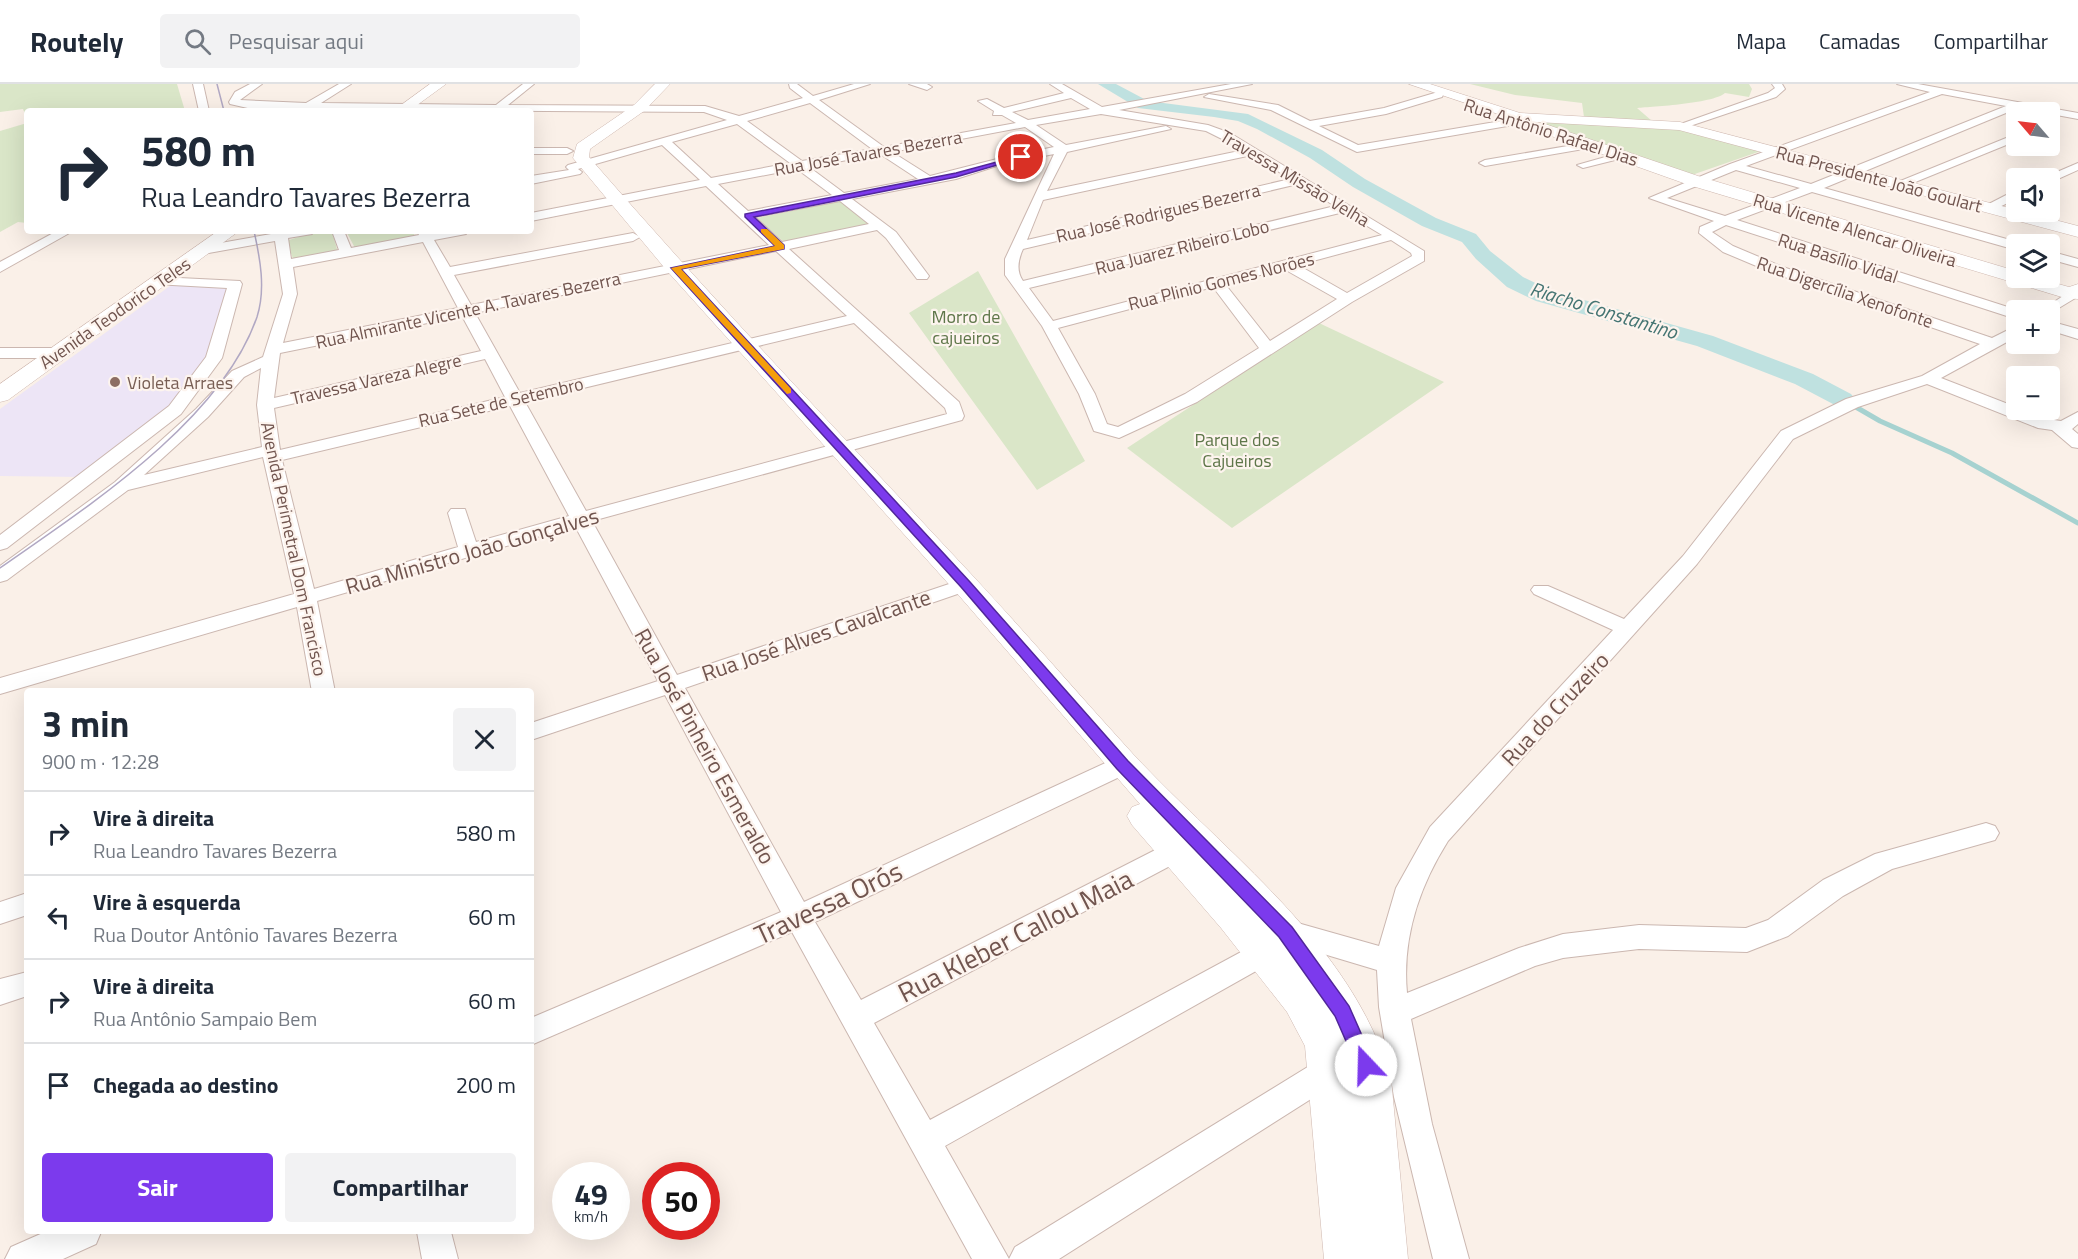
<!DOCTYPE html>
<html lang="pt">
<meta charset="utf-8">
<style>
body{margin:0;font-family:"Titillium Web",sans-serif;background:#f2f2f3;color:#1f2937;height:100vh;display:flex;flex-direction:column;font-size:22px;white-space:nowrap}
*{box-sizing:border-box;margin:0}
p{font-size:20px;color:#747a83}
.icon{flex:none;width:33px;height:33px;fill:none;stroke:currentColor;stroke-width:2;stroke-linecap:round;stroke-linejoin:round}
.map{position:relative;flex:1;overflow:hidden}
.side{position:absolute;left:24px;top:604px;width:510px;height:546px;display:flex;flex-direction:column;background:#fff;border-radius:6px;box-shadow:0 6px 24px #0002}
.side>*{flex:none}
.top-card{position:absolute;left:24px;top:24px;width:510px;height:126px;border-radius:6px;box-shadow:0 6px 24px #0002;background:#fff;color:#1f2937;overflow:hidden}
.needle{width:39px;rotate:298deg}
.tools{position:absolute;left:2006px;top:18px;display:grid;gap:12px}
.tools a{display:grid;place-items:center;width:54px;height:54px;border-radius:6px;background:#fff;box-shadow:0 6px 24px #0002;font-size:30px}
.speed{position:absolute;left:552px;top:1078px;display:flex;gap:12px;font-size:30px;font-weight:700;text-align:center}
.speed>*{display:grid;place-content:center;width:78px;height:78px;border-radius:50%;background:#fff;box-shadow:0 6px 24px #0002;line-height:1}
.speed small{font-size:15px;font-weight:400}
.speed .limit{border:9px solid #d22;background:#fff;color:#111}
.pin{position:absolute;display:grid;place-items:center;width:51px;height:51px;color:#fff;margin:-26px;border:3px solid #fff;border-radius:50%;box-shadow:0 2px 6px #0007}
.me{position:absolute;width:66px;margin:-33px;rotate:339deg;stroke-linejoin:round;filter:drop-shadow(0 0 4px #0008)}
.turn{display:flex;align-items:center;gap:21px;height:126px;padding:0 18px;font-size:27px}
.turn .icon{width:78px;height:78px;stroke-width:2.5}
.turn b{display:block;font-size:42px;line-height:51px}
.round{display:grid;place-items:center;flex:none;width:63px;height:63px;border-radius:6px;background:#f2f2f3}
.headline{display:flex;align-items:center;justify-content:space-between;height:102px;padding:0 18px}
h1{font-size:36px;font-weight:700;line-height:45px}
.primary-button{display:flex;gap:12px;margin-top:auto;padding:12px 18px}
.primary-button a{flex:1;height:69px;border-radius:6px;background:#7c3aed;color:#fff;font-size:24px;font-weight:700;line-height:69px;text-align:center}
.primary-button a+a{background:#f2f2f3;color:#1f2937}
ul{padding:0;list-style:none}
li{display:flex;align-items:center;gap:18px;height:84px;padding:0 18px;border-top:2px solid #e0e1e3}
li div{flex:1}
li b{display:block;font-size:22px}
li em{font-style:normal}
header{display:flex;align-items:center;gap:36px;box-sizing:border-box;height:84px;padding:0 30px;background:#fff;border-bottom:2px solid #e0e1e3}
header strong{font-size:28px}
nav{display:flex;gap:33px;margin-inline-start:auto;font-size:21px}
.search{width:420px;height:54px;background:#f2f2f3;display:flex;align-items:center;gap:15px;box-sizing:border-box;padding:0 21px;border-radius:6px;color:#747a83;font-size:22px}
.map>svg:first-child{display:block}
</style>
<header>
<strong>Routely</strong>
<div class="search"><svg class="icon" aria-label="search" viewBox="0 0 24 24"><circle cx="10" cy="10" r="6"/><path d="M15 15l6 6"/></svg>Pesquisar aqui</div>
<nav><a>Mapa</a><a>Camadas</a><a>Compartilhar</a></nav>
</header>
<div class="map">
<svg width="2078" height="1175" viewBox="0 0 2078 1175">
<rect width="100%" height="100%" fill="#faf0e8"/>
<path fill="#ede5f6" d="M234 200 204 282 180 315 82 393 0 392V325L170 202Z"/>
<path fill="#dae6c8" d="M0 0H177L185 27H27V35L23 25 0 28Z
M1470 0H1749L1752 5 1749 13 1725 9C1713 20 1646 23 1637 24L1652 37 1584 33 1582 19 1515 11Z
M1543 38 1681 45 1761 67 1689 92 1542 41Z
M27 39V139L18 138 0 148V47Z
M841 117 873 141 785 159 757 134Z
M317 147H332L338 169 294 177 286 157Z
M346 147H413L415 153 355 164Z
M978 187 1085 377 1037 406 909 229Z
M1319 239 1444 298 1232 444 1127 364Z"/>
<g fill="none" stroke-linecap="round" stroke-linejoin="round">
<path stroke="#a6d2d0" stroke-width="5" d="M1842 315 1880 337 1952 369 2078 439"/>
<path fill="#bfe1e0" fill-rule="evenodd" d="M1098 0H1116L1148 17 1248 30 1322 66 1365 95 1436 134 1476 150 1490 167 1523 193 1552 207 1713 252 1813 290 1851 310 1855 315 1851 320 1842 323 1833 320 1795 300 1697 262 1536 217 1507 203 1476 175 1462 158 1422 142 1353 103 1310 74 1257 45 1238 37 1214 33 1138 24Z"/>
<defs>
<path id="street" d="M193 0H203L209 27H199Z
M250 0H262L240 16 306 19 339 0H351L321 19 496 21 523 0H534L508 21 705 22 739 32 803 14 790 4 789 0H797L813 12 854 0H870L819 16 884 63 1016 39 1002 31H993L994 27 978 17 987 15 1004 24 1064 9 1050 0H1062L1102 23 1231 0H1252L1119 26 1208 41 1230 49 1424 167V177L1352 218 1197 318 1119 354 1094 347 1079 310 1042 242 1005 191V175L1054 70 1003 80 956 95 852 115 896 148 929 192 927 195H917L886 154 877 146 789 165 959 318 964 332 962 336 592 437 677 591 958 497H972L975 501 972 505 685 604 804 818 1114 675 1123 672 1132 675 1135 681 1132 687 815 838 861 916 1167 760 1176 757 1185 760 1189 767 1185 774 874 939 930 1036 1254 861 1264 857 1274 861 1278 869 1274 877 945 1062 1009 1175H972L792 848 531 961V934L781 828 665 611 531 656V639L658 597 575 442 317 517 335 608H312L297 523 0 610V594L294 510 263 373 128 406 7 496 0 498V482L115 398 196 325 232 287 263 273 283 210 275 157 203 170 198 169V163L271 150 270 147H313L312 150 288 154 291 175 339 166 332 147H344L351 164 419 151 417 147H467L466 150 434 156 450 183 633 149 640 153 633 157 454 191 471 221 769 161 706 102 531 137V129L700 96 662 61 578 85 582 88 580 90 531 100V92L569 86 566 83 568 81 727 36 704 28 252 25 230 20 229 18 235 8ZM1071 14 1090 25 1028 36 1012 28ZM810 19 872 65 802 77 747 37ZM1101 30 1206 47 1244 66 1047 107 1067 68 1171 45 1166 42 1066 61 1036 41ZM737 40 790 79 711 94 672 58ZM1025 43 1054 63 1001 74 930 92 892 68ZM880 70 918 95 844 109 809 83ZM1252 71 1290 95 1027 156 1043 116ZM797 85 832 111 748 127 718 100ZM1298 100 1335 122 1023 197C1016 187 1018 176 1023 165ZM840 117 869 140 782 158 755 133ZM1344 128 1382 151 1053 237 1029 204ZM1391 156 1411 169 1412 172 1347 209 1298 181ZM423 158 458 224 283 259 297 210 293 183ZM776 167 847 232 520 309 475 229ZM1284 185 1337 215 1270 257 1225 200ZM1213 203 1259 264 1185 310 1118 343 1107 340 1095 310 1058 244ZM462 232 481 267 274 314 280 269ZM854 239 945 324 947 330 586 427 525 318ZM485 275 505 313 280 366 274 324ZM261 284 257 321 262 363 144 391 208 333 244 293ZM510 322 569 432 476 458 465 425H451L448 429 458 463 314 505 282 376Z
M909 0H927L932 3 927 6Z
M1772 0H1782L1785 5 1776 13 1684 44 1675 42 1768 9 1775 4Z
M1897 0H1918L2078 29V35L2018 24 1824 104 2021 159 2016 160V166L1812 108 1737 136 2017 226 2016 235 1726 141 1712 148 1733 162 1783 183 1992 254 2016 242V253L1941 294 2047 335 2061 337 2078 328V340L2072 345 2078 350V364L2072 363 2052 346 2038 344 1927 300 1858 323 1793 355 1697 480 1448 757C1419 803 1402 855 1407 909L1519 864 1563 850 1639 841 1746 844 1768 836 1823 796 1875 770 1986 739 1995 742 1999 749 1995 756 1892 785 1843 812 1788 852 1747 868 1639 865 1563 874 1535 882 1411 935 1432 1040 1469 1175H1433L1394 1013 1379 923 1377 886 1277 856 1273 848 1277 840 1287 836 1379 862 1396 804 1430 743 1613 546 1534 510 1531 506 1534 502H1548L1624 535 1683 472 1781 347 1846 315 1922 292 1980 260 1773 189 1723 168 1699 149 1700 143 1714 137 1649 114 1730 80 1930 8ZM1942 10 2006 22 1811 100 1746 82ZM1736 86 1800 104 1725 132 1667 114Z
M1438 8 1443 11 1442 13 1386 30 1319 42 1358 61 1519 34 1524 37 1519 40 1357 68 1271 26 1204 13 1209 10 1278 21 1310 37 1384 24Z
M2016 50V57L1903 103 1893 100Z
M1591 58 1597 61 1595 63 1485 82 1479 79 1485 76Z
M531 64H567L573 67 567 70H531Z
M1623 68 1629 71 1627 73 1583 84 1577 81Z
M2078 79V86L2049 99V94H2043Z
M2016 106V115L1991 127H1983L1981 124Z
M57 147H73L0 188V178Z
M2049 167 2078 175V183L2049 175Z
M159 193 240 197 242 200 222 274 181 330 7 464 0 466V451L169 322 206 273 227 204 154 200V194Z
M2072 206 2077 207V213L2049 230V226H2042Z
M2049 237 2078 245V255L2049 246Z
M0 264H58L66 269 58 274H0Z
M27 809V831L0 840V818Z
M27 888V912L0 921V895Z
M1330 972 1341 976 1346 986 1341 996 1059 1175H1009L1015 1163 1319 976Z
M45 1148H101L96 1160 63 1175H5L11 1163Z
M417 1148H451L458 1175H422Z"/>
<path id="secondary" d="M430 0H446L409 27H393Z
M655 0H670L644 27 590 65 589 73C713 216 843 353 972 491 1027 550 1079 611 1133 670 1226 770 1351 858 1391 994L1408 1175H1324L1305 962 1287 928 1221 844 1132 741 1127 732 1132 723 1140 720 955 507 668 188 573 74 577 60 634 21Z
M1409 0H1430L1520 29 1680 38 2078 142V153L1679 46 1519 37Z
M1545 40 1701 93 2016 187V194H2037L2069 203 2078 200V215L2065 214 1689 101 1540 48 1537 45 1540 42Z
M218 147H239L8 316 0 318V300Z"/>
</defs>
<use href="#street" stroke="#cbb7b0" stroke-width="2"/>
<use href="#secondary" stroke="#cfb8b0" stroke-width="1"/>
<use href="#street" fill="#fff" fill-rule="evenodd"/>
<use href="#secondary" fill="#fff" fill-rule="evenodd"/>
<path stroke="#b1a8c3" stroke-width="1.5" d="M217 0 224 27
M0 484C87 423 221 337 257 233 266 205 260 174 254 147"/>
</g>
<path fill="#7c3aed" stroke="#51269a" stroke-width="1.5" d="M1019 72 1025 73 956 93 754 133 784 161V165L681 185 970 498 1128 677 1292 843 1349 922 1375 981 1372 987 1366 990 1359 987 1335 932 1279 853 1117 685 961 503 671 184 775 162 745 133V130L956 89Z"/>
<path fill="#f59e0b" d="M761 145H767L784 161V165L681 185 791 305V309L787 310 671 184 775 162 761 148Z"/>
<circle fill="#8d6e63" stroke="#fdf4ee" stroke-width="2" cx="115" cy="298" r="6"/>
<g text-anchor="middle" dominant-baseline="central" stroke-width="4.5" stroke-linejoin="round" paint-order="stroke">
<g font-size="18" fill="#71554f" stroke="#fdf4ee">
<text transform="translate(1551 48) rotate(18)">Rua Antônio Rafael Dias</text>
<text transform="translate(868 69) rotate(-10)">Rua José Tavares Bezerra</text>
<text transform="translate(1295 94) rotate(31)">Travessa Missão Velha</text>
<text transform="translate(1879 95) rotate(15)">Rua Presidente João Goulart</text>
<text transform="translate(1158 129) rotate(-13)">Rua José Rodrigues Bezerra</text>
<text transform="translate(1855 146) rotate(17)">Rua Vicente Alencar Oliveira</text>
<text transform="translate(1182 163) rotate(-14)">Rua Juarez Ribeiro Lobo</text>
<text transform="translate(1838 174) rotate(18)">Rua Basílio Vidal</text>
<text transform="translate(1221 197) rotate(-14)">Rua Plinio Gomes Norões</text>
<text transform="translate(1845 208) rotate(19)">Rua Digercília Xenofonte</text>
<text transform="translate(468 226) rotate(-12)">Rua Almirante Vicente A. Tavares Bezerra</text>
<text transform="translate(115 229) rotate(-35)">Avenida Teodorico Teles</text>
<text transform="translate(376 295) rotate(-13)">Travessa Vareza Alegre</text>
<text transform="translate(501 318) rotate(-13)">Rua Sete de Setembro</text>
<text transform="translate(294 465) rotate(78)">Avenida Perimetral Dom Francisco</text>
</g>
<g font-size="18" fill="#5e7649" stroke="#fdf4ee">
<text x="966" y="232">Morro de<tspan x="966" dy="21">cajueiros</tspan></text>
<text x="1237" y="355">Parque dos<tspan x="1237" dy="21">Cajueiros</tspan></text>
</g>
<g font-size="18" fill="#785e54" stroke="#fdf4ee" text-anchor="start">
<text x="127" y="298">Violeta Arraes</text>
</g>
<g font-size="20" font-style="italic" fill="#457573" stroke="#fdf4ee">
<text transform="translate(1604 226) rotate(17)">Riacho Constantino</text>
</g>
<g font-size="22" fill="#71554f" stroke="#fdf4ee">
<text transform="translate(472 467) rotate(-16)">Rua Ministro João Gonçalves</text>
<text transform="translate(816 551) rotate(-19)">Rua José Alves Cavalcante</text>
<text transform="translate(1555 625) rotate(-47)">Rua do Cruzeiro</text>
<text transform="translate(705 662) rotate(61)">Rua José Pinheiro Esmeraldo</text>
</g>
<g font-size="27" fill="#71554f" stroke="#fdf4ee">
<text transform="translate(828 818) rotate(-25)">Travessa Orós</text>
<text transform="translate(1015 851) rotate(-27)">Rua Kleber Callou Maia</text>
</g>
</g>
</svg>
<div class="tools">
<a><svg class="needle" viewBox="-14 -14 28 28"><path d="M0-13l5 13h-10z" fill="#e53935"/><path d="M0 13l5-13h-10z" fill="#747a83"/></svg></a>
<a><svg class="icon" aria-label="sound" viewBox="0 0 24 24"><path d="M4 9h4l5-4v14l-5-4H4zM17 9q2 3 0 6"/></svg></a>
<a><svg class="icon" aria-label="layers" viewBox="0 0 24 24"><path d="M12 4l9 5-9 5-9-5zM3 14l9 5 9-5"/></svg></a>
<a>+</a>
<a>−</a>
</div>
<div class="speed"><div>49<small>km/h</small></div><div class="limit">50</div></div>
<div class="pin" style="left:1021px;top:73px;background:#d93025"><svg class="icon" aria-label="arrive" viewBox="0 0 24 24"><path d="M6 21V4h12l-3 4 3 4H6"/></svg></div>
<svg class="me" style="left:1366px;top:981px" viewBox="-20 -20 40 40"><circle r="19" fill="#fff"/><path d="M0-13L10 11 0 6-10 11z" fill="#7c3aed"/></svg>
<div class="top-card">
<div class="turn"><svg class="icon" aria-label="right" viewBox="0 0 24 24"><path d="M7 20v-9h11M14 6l5 5-5 5"/></svg><div><b>580 m</b>Rua Leandro Tavares Bezerra</div></div>
</div>
<section class="side">
<div class="headline"><div><h1>3 min</h1><p>900 m · 12:28</p></div><a class="round"><svg class="icon" aria-label="close" viewBox="0 0 24 24"><path d="M6 6l12 12M18 6L6 18"/></svg></a></div>
<ul>
<li><svg class="icon" aria-label="right" viewBox="0 0 24 24"><path d="M7 20v-9h11M14 6l5 5-5 5"/></svg><div><b>Vire à direita</b><p>Rua Leandro Tavares Bezerra</p></div><em>580 m</em></li>
<li><svg class="icon" aria-label="left" viewBox="0 0 24 24"><path d="M17 20v-9H6M10 6l-5 5 5 5"/></svg><div><b>Vire à esquerda</b><p>Rua Doutor Antônio Tavares Bezerra</p></div><em>60 m</em></li>
<li><svg class="icon" aria-label="right" viewBox="0 0 24 24"><path d="M7 20v-9h11M14 6l5 5-5 5"/></svg><div><b>Vire à direita</b><p>Rua Antônio Sampaio Bem</p></div><em>60 m</em></li>
<li><svg class="icon" aria-label="arrive" viewBox="0 0 24 24"><path d="M6 21V4h12l-3 4 3 4H6"/></svg><div><b>Chegada ao destino</b></div><em>200 m</em></li>
</ul>
<div class="primary-button"><a>Sair</a><a>Compartilhar</a></div>
</section>
</div>
